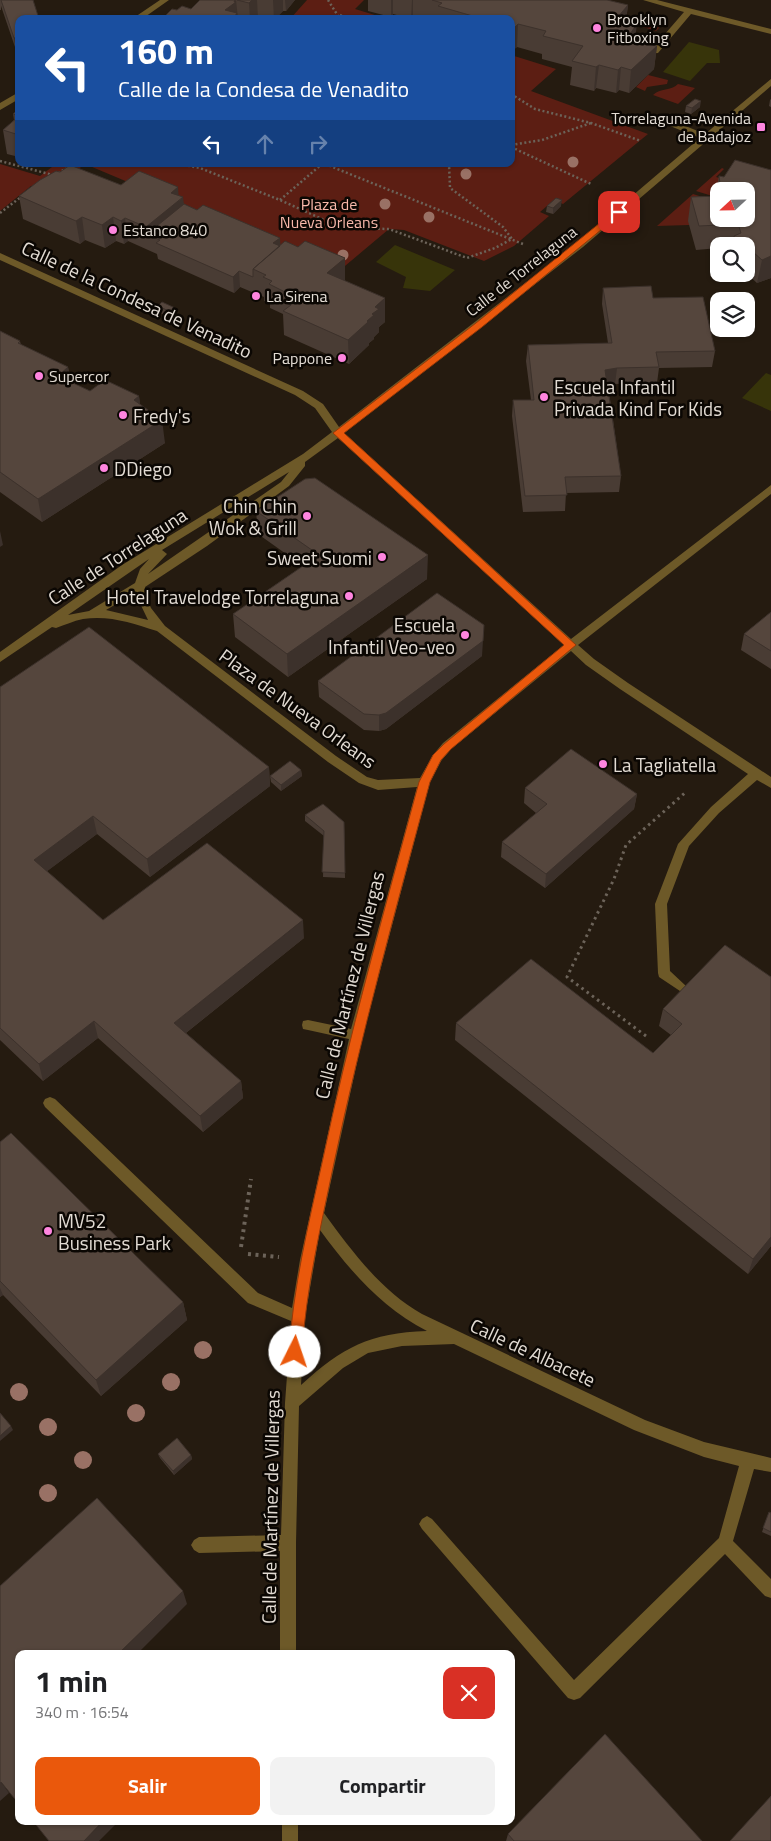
<!DOCTYPE html>
<html lang="es">
<meta charset="utf-8">
<style>
body{margin:0;font-family:"Titillium Web",sans-serif;background:#f2f2f2;color:#202124;height:100vh;display:flex;flex-direction:column;font-size:19px;white-space:nowrap}
*{box-sizing:border-box;margin:0}
p{font-size:16px;color:#757577}
.icon{flex:none;width:28px;height:28px;fill:none;stroke:currentColor;stroke-width:2;stroke-linecap:round;stroke-linejoin:round}
.map{position:relative;flex:1;overflow:hidden}
.drawer{position:absolute;left:15px;top:1650px;width:500px;height:175px;display:flex;flex-direction:column;background:#fff;border-radius:10px;box-shadow:0 1px 4px #0004}
.drawer>*{flex:none}
.hud{position:absolute;left:15px;top:15px;width:500px;height:152px;border-radius:10px;box-shadow:0 1px 4px #0004;background:#1a4fa0;color:#fff;overflow:hidden}
.needle{width:32px;rotate:248deg}
.buttons{position:absolute;left:710px;top:182px;display:grid;gap:10px}
.buttons a{display:grid;place-items:center;width:45px;height:45px;border-radius:10px;background:#fff;box-shadow:0 1px 4px #0004;font-size:25px}
.pin{position:absolute;display:grid;place-items:center;width:42px;height:42px;color:#fff;margin:-21px;border-radius:10px;box-shadow:0 2px 8px #0006}
.me{position:absolute;width:55px;margin:-28px;rotate:4deg;stroke-linejoin:round;filter:drop-shadow(0 0 4px #0008)}
.turn{display:flex;align-items:center;gap:18px;height:105px;padding:0 20px;font-size:22px}
.turn .icon{width:65px;height:65px;stroke-width:2.5}
.turn b{display:block;font-size:35px;line-height:42px}
.lanes{display:flex;align-items:center;height:48px;padding:0 20px;background:#0003;justify-content:center;gap:25px;direction:ltr}
.lanes .off{opacity:.35}
.round{display:grid;place-items:center;flex:none;width:52px;height:52px;border-radius:10px;background:#f2f2f2}
.head{display:flex;align-items:center;justify-content:space-between;height:85px;padding:0 20px}
h1{font-size:30px;font-weight:700;line-height:38px}
.button{display:flex;gap:10px;margin-top:auto;padding:10px 20px}
.button a{flex:1;height:58px;border-radius:10px;background:#ea580c;color:#fff;font-size:20px;font-weight:700;line-height:58px;text-align:center}
.button a+a{background:#f2f2f2;color:#202124}
.map>svg:first-child{display:block}
</style>
<div class="map">
<svg width="771" height="1841" viewBox="0 0 771 1841">
<rect width="100%" height="100%" fill="#251b10"/>
<path fill="#5c1e13" d="M307 0H364L355 9 388 19H290Z
M630 16 662 25 656 31 624 21Z
M511 55 556 69 531 91 648 134 563 204 554 200 540 212 549 216 514 246 484 261 404 230 389 229 339 271 85 164 59 184 31 186 0 211V164L40 176 56 164H511Z
M648 75 668 80 667 84 647 87 645 91 636 87Z
M678 84 695 88 678 104 653 95C660 88 671 91 678 84Z
M722 168 724 169 716 177 733 182 719 191V198L696 191Z
M693 194 715 201 719 219 689 225 657 226Z"/>
<path fill="#37340a" d="M689 42 719 50 720 63H707L690 81 663 72Z
M395 245 455 270 430 291 403 288 406 277 376 262Z
M766 373 771 375V411L742 398Z"/>
<g fill="none" stroke-linecap="round" stroke-linejoin="round">
<path stroke="#6c6359" stroke-width="2.5" stroke-dasharray="2 2.5" stroke-linecap="butt" d="M328 0 340 19
M340 15 349 19
M511 94 535 109 591 123 641 141
M511 145 542 140 591 123
M511 147 591 184
M0 161 53 175
M179 164 200 168 280 200 342 228 389 229 467 258 495 248 512 239 503 227 450 188 449 164
M325 164 523 244
M58 173 75 164
M280 200 322 164
M0 213 21 197"/>
<path stroke="#6c6359" stroke-width="3" stroke-dasharray="2.5 4" stroke-linecap="butt" d="M646 1036 567 977 614 879 626 845 687 791"/>
<path stroke="#6c6359" stroke-width="4" stroke-dasharray="3 4.5" stroke-linecap="butt" d="M241 1247 251 1179
M248 1254 279 1257"/>
<path fill="#6d5928" fill-rule="evenodd" d="M160 0H169L142 19H132Z
M643 0H657L771 29V34L691 14 658 53 638 55V51L652 49 684 12Z
M771 79V86L583 247 344 433 571 639 771 485V494L578 645 594 659 628 683 771 777V788L757 780 719 813 689 846 667 904 670 971 686 986 685 990 680 991 659 977 658 973 655 904 678 844 711 807 748 774 620 689 586 665 571 651 451 749 441 761 430 782 363 1035 324 1213C351 1250 381 1291 422 1314L645 1420 704 1442 771 1458V1472L754 1469 733 1541 771 1579V1598L765 1596 725 1554 580 1698 574 1700 568 1698 422 1529 419 1524 422 1519 427 1516 432 1519 574 1680 719 1538 739 1466 704 1457 634 1430 454 1344 402 1346 368 1353 343 1368 299 1406 296 1543V1654H280V1551L199 1553 194 1550 191 1545 194 1540 199 1537 281 1535 285 1403 291 1321 248 1303 45 1107 43 1103 45 1099 50 1097 55 1099 258 1293 292 1308 300 1260 349 1039 308 1030 303 1029 302 1025 303 1021 308 1020 351 1029 417 787 378 790 359 783 328 762 157 631C132 623 109 615 83 619 73 621 65 625 56 628L52 627 0 662V652L122 565 303 454 332 432 315 408 295 395 0 260V253L303 391 323 404 339 427 577 243 700 138 660 122V118H666L705 134ZM338 438 564 645 443 743 433 755 420 778 378 780 367 777 336 756 165 626 151 608 147 599 145 587 207 546 289 486 305 466V462ZM289 472 281 482 148 574 167 554 162 550ZM149 559 140 569 135 583 89 611 68 615ZM135 593 148 620 106 610ZM320 1230C350 1271 382 1308 427 1331 369 1333 343 1347 301 1385L305 1317Z
M19 92V99L0 110V103Z
M282 1821H298V1841H282Z"/>
</g>
<g fill="#997165">
<circle cx="573" cy="162" r="5.5"/>
<circle cx="466" cy="174" r="5.5"/>
<circle cx="385" cy="204" r="5.5"/>
<circle cx="429" cy="217" r="5.5"/>
<circle cx="343" cy="255" r="5.5"/>
<circle cx="203" cy="1350" r="9"/>
<circle cx="171" cy="1382" r="9"/>
<circle cx="19" cy="1392" r="9"/>
<circle cx="136" cy="1413" r="9"/>
<circle cx="48" cy="1427" r="9"/>
<circle cx="83" cy="1460" r="9"/>
<circle cx="48" cy="1493" r="9"/>
</g>
<path fill="#493c34" fill-rule="evenodd" d="M0 0H33L19 19V49L16 50 1 6V10H0Z
M200 0H295L286 11H283L275 19H269L258 16V19H162L177 10 191 9Z
M368 0H607L628 5 626 21 636 36 654 46H657L654 69 629 93 619 90 616 93 596 88 594 91 570 85 572 67 542 59V54L517 47 513 50H511V19H417L413 18 411 19 393 14 391 17 368 11Z
M771 99V107L769 106 770 100Z
M686 106 700 107 691 114 685 112Z
M19 108V157L7 154 3 130 14 120 13 114Z
M771 170V278L757 283 746 273V246H719V248L696 250 688 221 691 197 715 196 719 176 724 177ZM719 191H746L719 219Z
M60 172 121 185 179 195 184 204 280 246 345 281 385 322 379 327V332L374 337V339L369 343V345L349 364 284 335 283 314 270 308V303L264 301V297L240 287 234 293 158 259 157 254 128 241 124 244 116 241 105 248 85 240 80 244 23 219 19 196Z
M547 206H561L553 214 546 212Z
M603 288 653 298 715 351 712 367 659 368 657 383 615 384 608 385 621 476 619 492 566 493 565 511 523 512 512 416 513 400H531L526 361 528 345 608 343 602 304Z
M158 306 175 308 176 314 171 318 158 312Z
M0 331 20 341 21 345 68 367 71 382 90 391 139 396 140 405 165 443 42 522 0 492Z
M256 511 427 579 288 677 235 637 233 614 303 566 258 534Z
M771 612V669L741 650 744 634Z
M482 656 386 729 379 731 364 730 319 697 318 681Z
M0 687 269 767 270 786 150 877 97 834 47 871 103 920 304 938 186 1033 241 1081 243 1098 203 1132 98 1038 43 1081 0 1040Z
M301 770 302 776 281 791 271 782 270 776Z
M525 788 637 794 634 809 545 888 501 857 502 842 536 813 524 803Z
M305 815 344 822 345 878 323 877 324 836 305 821Z
M771 977V1246L748 1274 455 1040 456 1023 653 1053 671 1035 659 1026 663 1009Z
M0 1142 183 1302 187 1320 101 1396 3 1295 0 1297Z
M158 1454 191 1455 192 1459 174 1475 160 1458Z
M769 1512 771 1513V1536L762 1532Z
M508 1834 702 1841H506Z"/>
<path fill="#3c312b" d="M236 0 238 19H226L225 10Z
M252 0H257L258 19H250L249 3Z
M273 0H283V11L275 19H274Z
M285 0H295L286 11Z
M391 0H393V14L391 17Z
M412 0H413V18L411 19Z
M628 5 625 28 617 18Z
M518 24 517 47 513 50 515 27Z
M637 24 634 47 630 34Z
M14 38H19V49L16 50Z
M654 41 653 50 657 46 654 69 629 93 631 70Z
M599 65 596 88 594 91 596 67Z
M621 67 619 90 616 93 618 70Z
M701 101 700 107 691 114 692 108Z
M178 187 179 201 183 197 186 221 160 240 147 234 146 227 171 193Z
M562 200 561 206 553 214V208Z
M82 217 85 240 80 244 76 221Z
M113 217 116 241 105 248 102 225Z
M125 218 128 241 124 244 121 221Z
M280 238 281 253 266 275 273 243Z
M771 256V278L757 283 762 260Z
M345 258V281L327 273Z
M239 271 240 287 234 293 233 277Z
M385 298V322L379 327V332L374 337V339L369 343V345L349 364 348 340 367 321 375 307Z
M175 308 176 314 171 318V312Z
M68 367 72 391 58 376Z
M617 368 615 384 604 386 605 370Z
M139 396 142 419 134 400Z
M162 420 165 443 42 522 38 499Z
M0 531 3 545 0 547Z
M428 555 427 579 288 677 287 654Z
M484 625 482 656 386 729 379 731V715Z
M269 767 270 786 150 877 147 859Z
M301 770 302 776 281 791V785Z
M637 794 634 809 545 888 546 874Z
M93 816 97 834 38 878 34 860Z
M303 920 304 938 177 1040 174 1023Z
M94 1021 98 1038 43 1081 39 1064Z
M241 1081 243 1098 203 1132 200 1116Z
M771 1237V1246L748 1274 753 1259Z
M0 1288 3 1295 0 1297Z
M183 1302 187 1320 101 1396 96 1380Z
M11 1426 13 1430 0 1441V1436Z
M191 1455 192 1459 174 1475 173 1471Z
M183 1591 187 1604 137 1654H118Z
M1 1782 9 1793 0 1801V1783Z
M103 1821H119L99 1841H84Z"/>
<path fill="#55463d" stroke="#3c312b" d="M1 0H33L39 19H19V38H14Z
M200 0H235L234 2H236L225 10 237 13 233 19H162L172 9 177 10 182 6 191 9Z
M237 0H252L249 3Z
M432 0H607L628 5 617 18 637 24 630 34 654 41 651 45 657 46 631 70 621 67 618 70 599 65 596 67 572 61 583 46 543 36 546 31 518 24 515 27 511 26V19H483L438 6 442 3Z
M695 99 701 101 692 108 686 106Z
M19 108V116L13 114Z
M19 116V135L3 130Z
M735 160 771 170V256L762 260 743 243H735L734 236 741 233 738 224 699 226 691 197 719 196V219H746V191H722V190L725 184 720 183 719 176 724 177Z
M70 165 121 185 139 171 178 187 171 193 183 197 146 227 125 218 121 221 113 217 102 225 82 217 76 221 19 196 40 180 56 171 60 172Z
M556 198 562 200 553 208 547 206Z
M184 204 197 210 203 205 280 238 273 243 280 246 253 269V277L239 271 233 277 156 243 160 240 147 234Z
M285 241 298 247 305 241 345 258 327 273 385 298 375 307 379 309 372 314 374 315 367 321 368 322 348 340 283 311 291 305 287 303 295 297 269 284 272 281 263 277 266 275 253 269Z
M651 286 653 298 703 297 715 351 656 352 659 367 617 368 605 370 621 476 565 477 567 495 525 496 513 400H534L528 345 612 343 603 288Z
M162 302 175 308 171 312 158 306Z
M0 331 20 341 18 343 68 367 58 376 90 391 105 380 139 396 134 400 162 420 38 499 0 472Z
M315 478 428 555 287 654 233 614 319 555 256 511 305 479Z
M437 593 484 625 483 641 386 713 379 715 364 714 318 681Z
M771 612V651L744 634Z
M89 627 269 767 147 859 93 816 34 860 103 920 207 843 303 920 174 1023 241 1081 200 1116 94 1021 39 1064 0 1028V687Z
M571 749 637 794 546 874 502 842 547 804 525 788Z
M290 761 301 770 281 785 270 776Z
M323 804 344 822 345 873 322 872 324 831 305 815Z
M725 945 771 977V1237L753 1259 456 1023 531 959 653 1053 682 1024 663 1009Z
M11 1133 183 1302 96 1380 0 1281V1142Z
M0 1413 11 1426 0 1436Z
M177 1438 191 1455 173 1471 158 1454Z
M97 1498 183 1591 118 1654H19V1804L1 1782 0 1783V1586Z
M769 1512 771 1513V1532L763 1528Z
M605 1734 702 1841H514L508 1834Z
M771 1796V1841H730Z
M33 1821H103L84 1841H49Z"/>
<path fill="#ea580c" stroke="#983908" d="M616 210 623 212 482 327 344 433 576 645 451 749 441 760 430 782C396 908 361 1035 334 1163 321 1226 306 1288 302 1352L300 1357 295 1359 291 1357 289 1352C293 1288 308 1226 322 1163 349 1035 385 908 419 782L433 755 444 744 564 645 333 433 476 323Z"/>
<g fill="#fe85df" stroke="#0b0703" stroke-width="2">
<circle cx="597" cy="28" r="5"/>
<rect x="756" y="122" width="10" height="10" rx="2.5"/>
<circle cx="113" cy="230" r="5"/>
<circle cx="256" cy="296" r="5"/>
<circle cx="342" cy="358" r="5"/>
<circle cx="39" cy="376" r="5"/>
<circle cx="544" cy="397" r="5"/>
<circle cx="123" cy="415" r="5"/>
<circle cx="104" cy="468" r="5"/>
<circle cx="307" cy="516" r="5"/>
<circle cx="382" cy="557" r="5"/>
<circle cx="349" cy="596" r="5"/>
<circle cx="465" cy="635" r="5"/>
<circle cx="603" cy="764" r="5"/>
<circle cx="48" cy="1231" r="5"/>
</g>
<g text-anchor="middle" dominant-baseline="central" stroke-width="5" stroke-linejoin="round" paint-order="stroke">
<g font-size="16" fill="#e3dcd4" stroke="#0b0703" text-anchor="start">
<text x="607" y="19">Brooklyn<tspan x="607" dy="18">Fitboxing</tspan></text>
<text x="751" y="118" text-anchor="end">Torrelaguna-Avenida<tspan x="751" dy="18">de Badajoz</tspan></text>
<text x="123" y="230">Estanco 840</text>
<text x="266" y="296">La Sirena</text>
<text x="332" y="358" text-anchor="end">Pappone</text>
<text x="49" y="376">Supercor</text>
</g>
<g font-size="16" fill="#f8b8aa" stroke="#0b0703">
<text x="329" y="204">Plaza de<tspan x="329" dy="18">Nueva Orleans</tspan></text>
</g>
<g font-size="16" fill="#e3dcd4" stroke="#0b0703">
<text transform="translate(521 271) rotate(-38)">Calle de Torrelaguna</text>
</g>
<g font-size="19" fill="#e3dcd4" stroke="#0b0703">
<text transform="translate(137 299) rotate(25)">Calle de la Condesa de Venadito</text>
<text transform="translate(117 556) rotate(-33)">Calle de Torrelaguna</text>
<text transform="translate(298 708) rotate(36)">Plaza de Nueva Orleans</text>
<text transform="translate(349 985) rotate(-76)">Calle de Martínez de Villergas</text>
<text transform="translate(533 1352) rotate(25)">Calle de Albacete</text>
<text transform="translate(270 1507) rotate(-89)">Calle de Martínez de Villergas</text>
</g>
<g font-size="19" fill="#e3dcd4" stroke="#0b0703" text-anchor="start">
<text x="554" y="386">Escuela Infantil<tspan x="554" dy="22">Privada Kind For Kids</tspan></text>
<text x="133" y="415">Fredy's</text>
<text x="114" y="468">DDiego</text>
<text x="297" y="505" text-anchor="end">Chin Chin<tspan x="297" dy="22">Wok &amp; Grill</tspan></text>
<text x="372" y="557" text-anchor="end">Sweet Suomi</text>
<text x="339" y="596" text-anchor="end">Hotel Travelodge Torrelaguna</text>
<text x="455" y="624" text-anchor="end">Escuela<tspan x="455" dy="22">Infantil Veo-veo</tspan></text>
<text x="613" y="764">La Tagliatella</text>
<text x="58" y="1220">MV52<tspan x="58" dy="22">Business Park</tspan></text>
</g>
</g>
</svg>
<div class="buttons">
<a><svg class="needle" viewBox="-14 -14 28 28"><path d="M0-13l5 13h-10z" fill="#e53935"/><path d="M0 13l5-13h-10z" fill="#757577"/></svg></a>
<a><svg class="icon" aria-label="search" viewBox="0 0 24 24"><circle cx="10" cy="10" r="6"/><path d="M15 15l6 6"/></svg></a>
<a><svg class="icon" aria-label="layers" viewBox="0 0 24 24"><path d="M12 4l9 5-9 5-9-5zM3 14l9 5 9-5"/></svg></a>
</div>
<div class="pin" style="left:619px;top:212px;background:#d93025"><svg class="icon" aria-label="arrive" viewBox="0 0 24 24"><path d="M6 21V4h12l-3 4 3 4H6"/></svg></div>
<svg class="me" style="left:295px;top:1352px" viewBox="-20 -20 40 40"><circle r="19" fill="#fff"/><path d="M0-13L10 11 0 6-10 11z" fill="#ea580c"/></svg>
<div class="hud">
<div class="turn"><svg class="icon" aria-label="left" viewBox="0 0 24 24"><path d="M17 20v-9H6M10 6l-5 5 5 5"/></svg><div><b>160 m</b>Calle de la Condesa de Venadito</div></div>
<div class="lanes"><svg class="icon" aria-label="left" viewBox="0 0 24 24"><path d="M17 20v-9H6M10 6l-5 5 5 5"/></svg><svg class="icon off" aria-label="ahead" viewBox="0 0 24 24"><path d="M12 20V5M6 11l6-6 6 6"/></svg><svg class="icon off" aria-label="right" viewBox="0 0 24 24"><path d="M7 20v-9h11M14 6l5 5-5 5"/></svg></div>
</div>
<section class="drawer">
<div class="head"><div><h1>1 min</h1><p>340 m · 16:54</p></div><a class="round" style="background:#d93025;color:#fff"><svg class="icon" aria-label="close" viewBox="0 0 24 24"><path d="M6 6l12 12M18 6L6 18"/></svg></a></div>
<div class="button"><a>Salir</a><a>Compartir</a></div>
</section>
</div>
